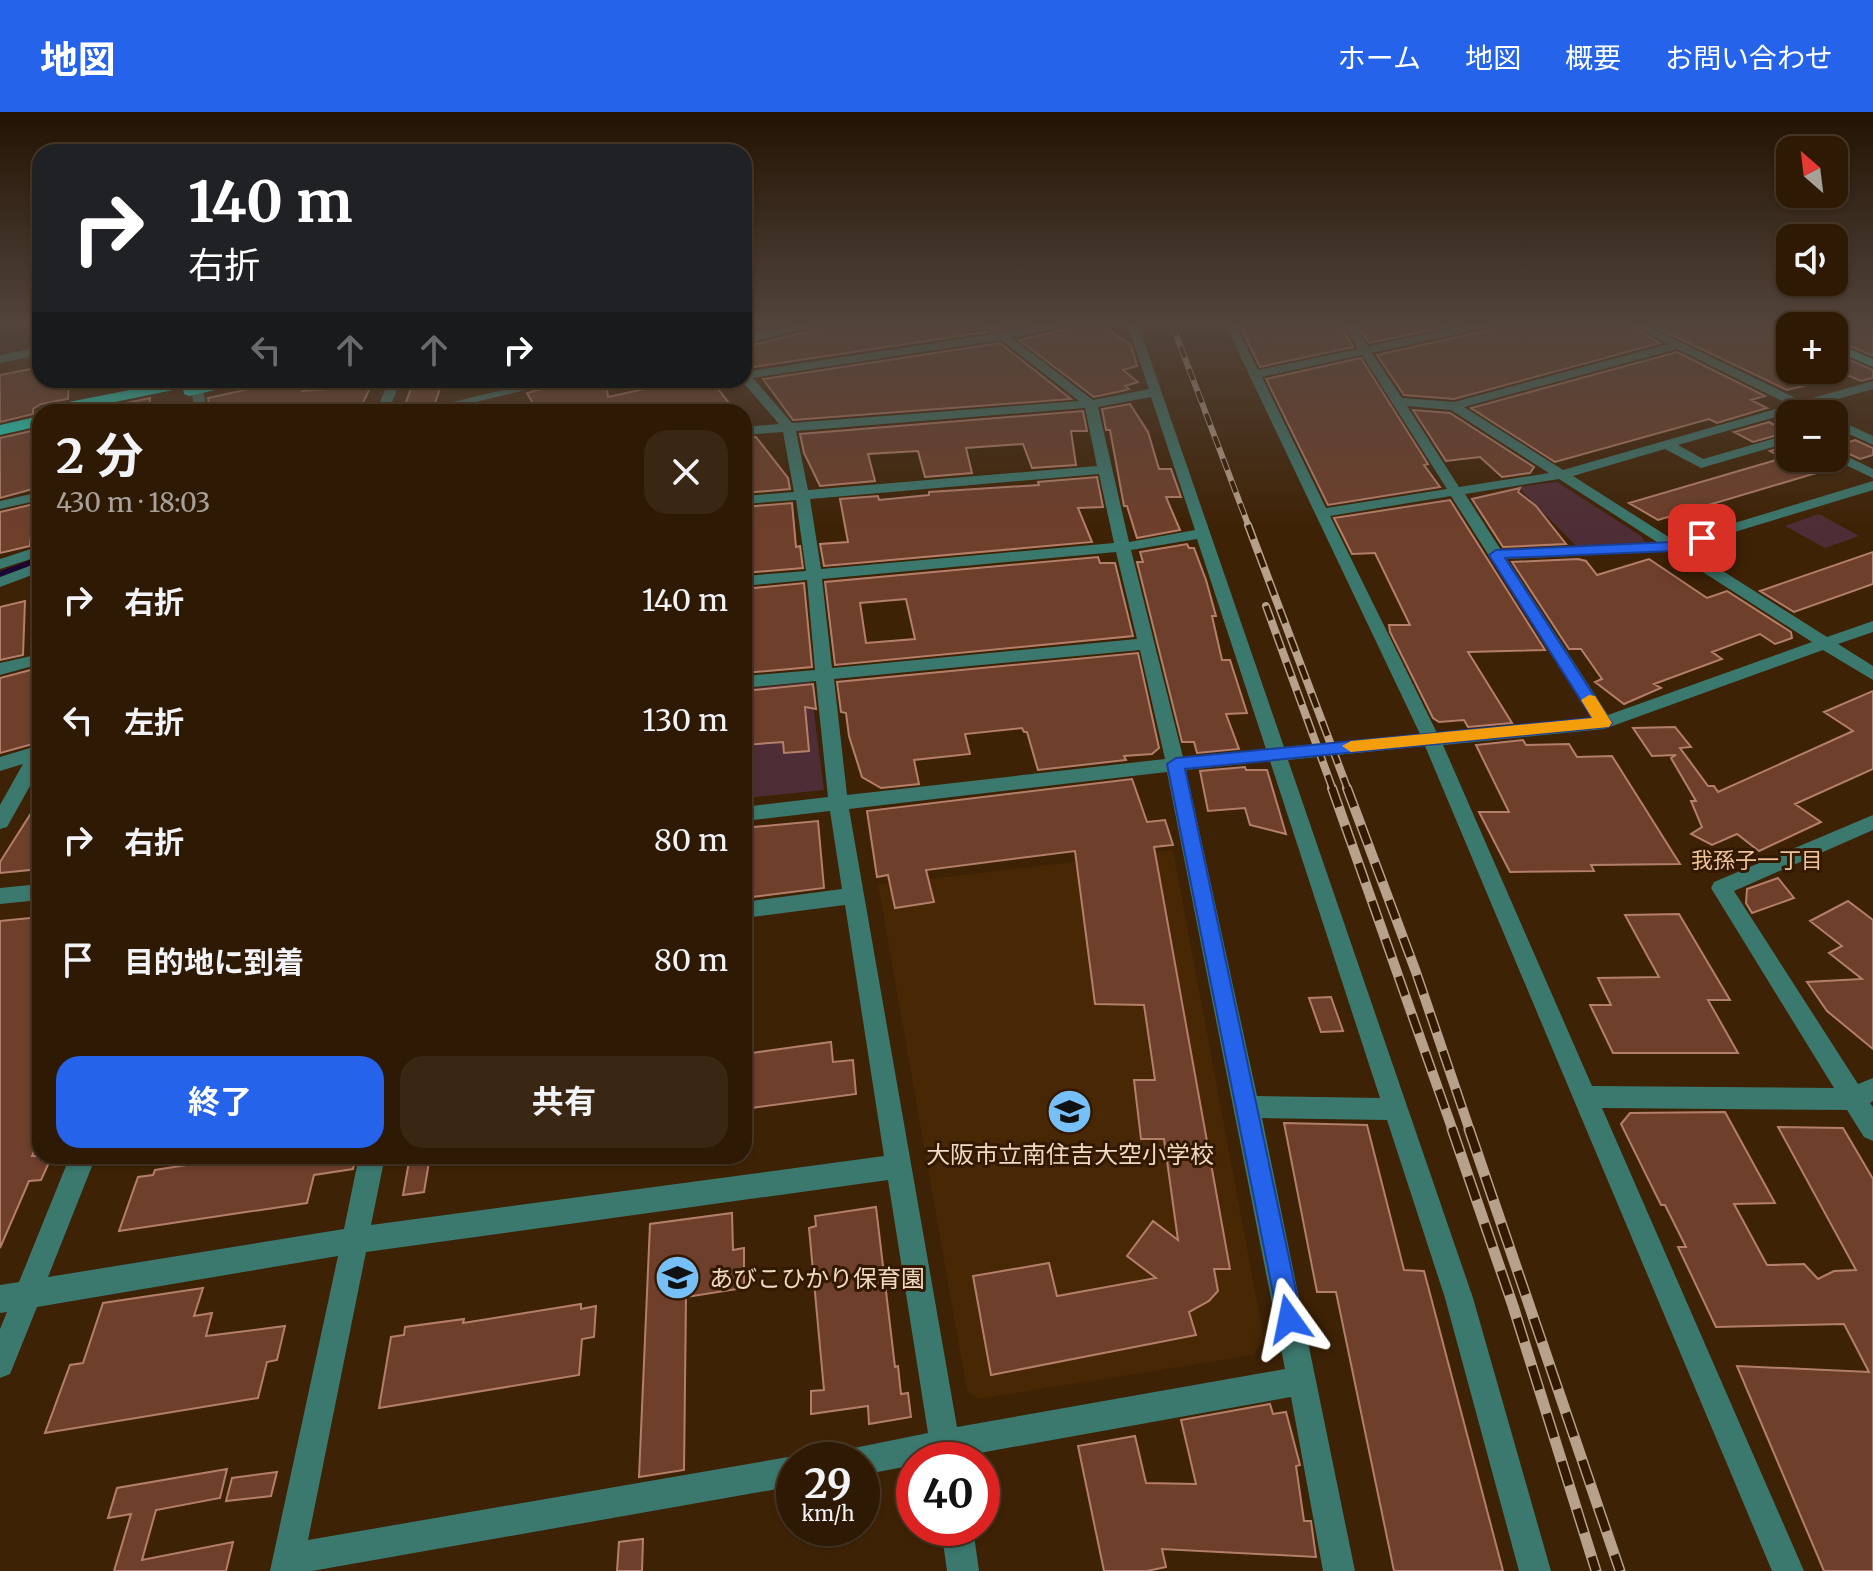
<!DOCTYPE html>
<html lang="ja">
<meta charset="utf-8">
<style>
body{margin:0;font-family:Merriweather,"Noto Sans JP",serif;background:#3a2713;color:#f1f3f6;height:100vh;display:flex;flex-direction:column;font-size:30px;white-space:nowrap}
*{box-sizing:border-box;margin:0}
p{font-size:26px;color:#a7a19a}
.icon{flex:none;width:44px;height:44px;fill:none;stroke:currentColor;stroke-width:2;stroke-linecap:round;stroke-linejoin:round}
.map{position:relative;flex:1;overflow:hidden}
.details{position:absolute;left:32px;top:292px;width:720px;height:760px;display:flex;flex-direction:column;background:#2e1a04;border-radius:24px;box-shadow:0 2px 6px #0004,0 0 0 2px #493826}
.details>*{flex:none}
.guide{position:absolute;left:32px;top:32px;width:720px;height:244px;border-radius:24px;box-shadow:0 2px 6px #0004,0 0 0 2px #493826;background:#202124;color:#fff;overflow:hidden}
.needle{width:52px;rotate:332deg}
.tools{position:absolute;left:1776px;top:24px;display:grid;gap:16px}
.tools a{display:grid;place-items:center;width:72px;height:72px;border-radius:16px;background:#2e1a04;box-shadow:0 2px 6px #0004,0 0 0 2px #493826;font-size:40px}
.speed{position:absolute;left:776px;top:1330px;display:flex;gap:16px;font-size:40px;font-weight:700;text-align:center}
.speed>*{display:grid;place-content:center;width:104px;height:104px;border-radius:50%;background:#2e1a04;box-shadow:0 2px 6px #0004,0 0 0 2px #493826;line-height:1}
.speed small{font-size:20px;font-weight:400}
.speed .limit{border:12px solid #d22;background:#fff;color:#111}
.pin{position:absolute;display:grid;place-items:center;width:68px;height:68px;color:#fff;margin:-34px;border-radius:16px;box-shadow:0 4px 12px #0006}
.me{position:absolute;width:88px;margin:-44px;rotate:348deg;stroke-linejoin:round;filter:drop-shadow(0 0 6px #0008)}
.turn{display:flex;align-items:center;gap:28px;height:168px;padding:0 24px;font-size:36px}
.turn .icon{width:104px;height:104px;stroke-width:2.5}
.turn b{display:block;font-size:56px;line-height:68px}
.lanes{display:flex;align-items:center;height:76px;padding:0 24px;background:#0003;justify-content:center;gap:40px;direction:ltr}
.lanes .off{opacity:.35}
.round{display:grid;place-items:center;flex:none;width:84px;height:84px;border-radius:24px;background:#3a2713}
.summary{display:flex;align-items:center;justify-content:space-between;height:136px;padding:0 24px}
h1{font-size:48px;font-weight:700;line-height:60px}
.primary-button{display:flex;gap:16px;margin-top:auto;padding:16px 24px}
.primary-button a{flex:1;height:92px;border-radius:24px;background:#2563eb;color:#fff;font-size:32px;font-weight:700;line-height:92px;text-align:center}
.primary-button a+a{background:#3a2713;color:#f1f3f6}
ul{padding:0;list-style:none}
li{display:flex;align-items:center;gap:24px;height:120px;padding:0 24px}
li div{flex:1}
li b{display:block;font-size:30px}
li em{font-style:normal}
header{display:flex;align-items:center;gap:48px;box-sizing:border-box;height:112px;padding:0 40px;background:#2563eb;color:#fff}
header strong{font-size:38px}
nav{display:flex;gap:44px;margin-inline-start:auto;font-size:28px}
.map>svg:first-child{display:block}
</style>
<header>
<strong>地図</strong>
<nav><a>ホーム</a><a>地図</a><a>概要</a><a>お問い合わせ</a></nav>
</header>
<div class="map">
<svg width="1873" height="1459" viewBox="0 0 1873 1459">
<rect width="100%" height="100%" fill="#3e2205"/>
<path fill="#472704" d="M1173 738 1264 1227 1254 1243 979 1287 967 1279 878 773Z"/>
<path fill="#4f2d36" d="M1557 370 1641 424 1645 430 1576 434 1518 375Z
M1819 402 1859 424 1825 436 1785 414Z
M810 570 824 678 744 686V577Z"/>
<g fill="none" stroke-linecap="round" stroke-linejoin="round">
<path stroke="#1b0431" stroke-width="7" d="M0 463 40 448"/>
</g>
<path fill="#6e3f2b" stroke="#b47f6a" stroke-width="2" fill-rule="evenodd" d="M827 212H979L986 220 754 255 745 235 825 215Z
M1069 212H1100L1131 233 1137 254 1123 258 1138 270 1125 274 1129 277 1122 279 1094 285 1019 228 1066 217Z
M1239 212H1340L1353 235 1260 255Z
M1356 212H1461L1369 231Z
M1496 212H1627L1660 231 1454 287 1404 283 1377 243 1489 218Z
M1649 212H1775L1790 220V258H1834V241L1873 258V266L1861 269 1847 263 1787 278Z
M1834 212H1873V244L1834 227Z
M1000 231 1071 287 793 308 763 267Z
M1677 240 1765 284 1751 288 1767 296 1717 311 1709 307 1555 350 1471 296Z
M1361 246 1428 352 1424 353 1440 375 1328 393 1266 267Z
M40 255V268L69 269 68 287 41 292 33 297V302L0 310V263Z
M291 268H299L302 279 371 274 359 299 210 300 208 286Z
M414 268H443L435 291 405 293Z
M571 268H606L608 285 667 272 664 268H711L736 300H538L527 281Z
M150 286V300H112V294Z
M1130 292 1148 320 1159 357H1171L1181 385H1166L1180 418 1137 426 1127 394H1124L1110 318H1106L1102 297Z
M1413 298 1450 301 1534 355 1530 361 1502 365 1480 345 1446 349Z
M1083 299 1087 319H1071L1076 353 1032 356 1023 332 966 336 972 361 925 365 918 339 868 342 875 369 820 374 804 341 800 322Z
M1769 310 1788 320 1753 330 1734 320Z
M40 317V375L0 386V326Z
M756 325 788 366 790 377 744 381V326Z
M1855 328 1873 336V343L1860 347 1834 335Z
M1790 333V346H1828L1840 354 1658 408 1629 391 1783 346 1770 339Z
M1097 365 1103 395 1078 396 1092 430 824 454 820 432 848 430 840 387 878 384 879 388 929 383V380L1039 373 1038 370Z
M1520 376 1518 380 1536 394 1566 432 1503 435 1472 387Z
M1450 388 1545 538 1468 540 1512 611 1468 615 1464 608 1439 610 1433 606 1390 520 1389 513H1410L1375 441 1352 442 1334 406Z
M792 391 796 435 800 434 803 456 744 461V395Z
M34 392 30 434 0 441V400Z
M1187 432 1189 436H1194L1206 468 1216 504H1212L1222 548H1230L1247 601 1226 602 1239 637 1197 641 1194 630H1182L1137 450H1143L1140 440Z
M1873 440V472L1794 500 1760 479Z
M1098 445 1100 451H1115L1133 524 835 553 825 470ZM906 487 915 527 866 531 860 491Z
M1578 447 1586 449 1597 463 1649 447 1707 486 1727 479 1791 520 1792 526 1775 532 1760 522 1712 540 1722 547 1654 572 1661 576 1624 592 1595 570 1602 567 1581 537H1569L1512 450Z
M804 471 812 555 744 561V477Z
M25 489 23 543 0 548V495Z
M1138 541 1159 636 1152 642 1124 644 1126 648 1038 658 1027 620H1024L1022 616 965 622 970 642 914 648 919 672 881 676 862 665 849 624 846 601 841 600 837 570Z
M38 556 40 630 0 641V566Z
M813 572 816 597 805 595 809 639 784 641 783 630 744 633V579Z
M1873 579V657L1795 692 1821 710 1759 739 1737 722 1712 733 1691 722 1702 715 1691 689H1696L1671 646 1676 643 1652 644 1633 616 1675 615 1691 635 1680 636 1708 674H1714L1718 680 1853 619 1824 600Z
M1523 628 1526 633 1569 632 1577 645 1612 644 1680 752 1591 753 1594 759 1510 760 1479 700H1509L1476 633Z
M1245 655 1246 658H1267L1286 722 1250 713 1245 696 1208 699 1200 659Z
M1132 667 1147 710 1165 708 1173 733 1154 735 1230 1157H1214L1218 1179 1209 1189 1189 1200 1196 1223 991 1263 973 1164 1049 1151 1057 1184 1156 1166 1127 1144 1153 1109 1178 1128 1164 1027H1141L1134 968H1155L1144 893 1095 892 1075 739 926 758 934 790 895 796 888 763 877 765 867 699Z
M40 687V757L0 761V750Z
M818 709 824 776 744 786V716Z
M1778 766 1794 786 1752 801 1746 791 1747 777Z
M1848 789 1873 808V937L1827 899 1807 870 1862 867 1829 841 1842 834 1810 809Z
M1679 802 1730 888H1708L1738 941H1613L1590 893H1611L1598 866 1659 865 1625 803Z
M40 805V1026L32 1044H52L41 1068 29 1069 0 1136V809Z
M1331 885 1343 919 1321 920 1309 886Z
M831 930 833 950 853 948 856 982 744 997V942Z
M1725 1000 1775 1091 1734 1092 1767 1153 1804 1152 1818 1167 1834 1159 1856 1158 1778 1015 1843 1016 1873 1067V1459H1824L1737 1254 1869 1260 1844 1212 1716 1215 1678 1135H1686L1665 1093H1661L1621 1012 1630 1001Z
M1284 1011 1367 1013 1404 1158 1424 1159 1503 1459H1394L1336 1180H1317Z
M244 1044H355V1048L353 1057 314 1063 307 1091 119 1119 138 1065 153 1063 155 1058Z
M410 1044H430L424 1080 403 1083Z
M876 1095 895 1255 898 1254 901 1282 908 1281 911 1305 869 1312 868 1294 811 1302V1279L824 1278 809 1116 816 1114 815 1104Z
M732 1101 733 1138 744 1136V1176L686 1185 684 1358 639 1365 650 1112Z
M203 1176 194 1204 212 1201 206 1224 285 1214 277 1248 267 1250 258 1286 45 1321 70 1253 83 1251 103 1191Z
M581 1192V1197L596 1194 594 1225 582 1227 579 1263 379 1296 391 1225 404 1223 405 1215 464 1207 463 1211Z
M1270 1292 1273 1302 1286 1300 1300 1353 1296 1354 1304 1409H1311L1316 1445 1162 1437 1166 1455 1147 1459H1104L1078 1334 1135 1324 1146 1371 1196 1372 1181 1308Z
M227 1357 220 1386 156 1398 142 1448 233 1430 226 1459H114L131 1402 108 1406 117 1376Z
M277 1360 271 1384 226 1389 232 1366Z
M643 1427 642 1459H617L619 1430Z"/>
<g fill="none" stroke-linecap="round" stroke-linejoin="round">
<path fill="#3b786e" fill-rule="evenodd" d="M804 212H824L744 232V224Z
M982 212H994L1005 220 1047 212H1066L1065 214 1012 226 1093 288 1149 277 1127 212H1138L1284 635 1420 622 1225 212H1235L1258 258 1358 237 1343 212H1353L1368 234 1474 212H1493L1488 215 1372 241 1402 286 1454 290 1668 232 1630 212H1643L1802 289 1873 269V277L1678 333 1703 347 1790 322V330L1701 356 1665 337 1573 364 1675 429 1873 369V378L1685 435 1827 525 1873 509V520L1838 532 1873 554V568L1823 538 1604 617 1443 633 1592 974 1834 976 1711 776 1714 770 1873 703V718L1734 779 1858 972 1873 966V989L1870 991 1873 995V1029L1864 1025 1847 998 1602 996 1804 1459H1772L1425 634 1288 648 1473 1186 1551 1459H1519L1445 1186 1387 1008 1262 1006 1355 1459H1323L1291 1285 963 1344V1348H914V1353L862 1363V1348H845L849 1337 928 1321 888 1068 366 1140 308 1428 794 1344 804 1348H794V1374L312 1459H270L338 1144 37 1195 10 1262 0 1266V1217L7 1200 0 1201V1173L19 1170 70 1044H96L48 1165 344 1117 359 1044H385L371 1113 884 1044 845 793 744 806V790L842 777 830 699 744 709V695L828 685 816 569 744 576V564L815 558 807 468 744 474V464L806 459 796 388 744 392V384L794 380 783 320 744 323V315L779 312 741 268H744V260L993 222ZM1001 228 1079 289 792 311 753 266ZM1677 237 1790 293 1563 358 1464 295ZM1362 243 1447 377 1326 396 1262 265ZM1151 285 1195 418 1129 430 1098 295ZM1407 294 1451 298 1549 361 1459 375ZM1085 296 1097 354 808 378 796 319ZM1099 362 1114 431 821 457 810 387ZM1559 367 1657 430 1501 438 1465 382ZM1451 384 1592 606 1437 621 1330 404ZM1197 427 1266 637 1183 645 1131 438ZM1670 439 1812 530 1608 603 1507 447ZM1116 440 1137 527 832 556 822 467ZM1140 538 1165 647 847 683 834 567ZM1270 649 1380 986 1257 984 1186 658ZM1167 660 1285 1257 957 1315 849 697Z
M40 235V243L0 251V243Z
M389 268H401L388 300H376Z
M545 268H568L434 300H411Z
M197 273 203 277 207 300H195L191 277Z
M1834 306 1873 324V333L1834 315Z
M1834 338 1873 357V366L1831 346H1834Z
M40 380V388L0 397V389Z
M40 434V444L0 457V447Z
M40 450V460L0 475V465Z
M40 542V552L0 563V551Z
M40 633V656L7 715 0 717V693L23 652 0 659V645Z
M40 772V788L0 792V776Z
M941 1416H973L979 1459H947Z"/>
<path fill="#2fc5b3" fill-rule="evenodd" d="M1778 212H1794L1796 214H1790V217Z
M1805 212H1820L1822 214H1806Z
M1834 230 1873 247V255L1834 238Z"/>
<path fill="#17e4ce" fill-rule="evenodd" d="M181 268H248L246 271 189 284 184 282 183 276 66 300H40V304L35 300 43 295Z
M40 304V314L0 323V313Z"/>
<defs>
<path id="rail-far3" d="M1172 212 1249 415"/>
<path id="rail-far2" d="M1248 413 1348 678
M1266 494 1333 678"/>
<path id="rail-far1" d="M1332 676 1453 1019
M1347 676 1416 860 1470 1019"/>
<path id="rail" d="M1452 1017 1513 1194 1596 1459
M1469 1017 1620 1459"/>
</defs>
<use href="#rail-far3" stroke="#b8a18a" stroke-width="6"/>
<use href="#rail-far2" stroke="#b8a18a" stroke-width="8"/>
<use href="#rail-far1" stroke="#b8a18a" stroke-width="10"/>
<use href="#rail" stroke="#b8a18a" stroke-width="11"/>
<use href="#rail-far3" stroke="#331900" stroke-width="4" stroke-dasharray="12" stroke-linecap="butt"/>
<use href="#rail-far2" stroke="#331900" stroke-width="5" stroke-dasharray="15" stroke-linecap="butt"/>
<use href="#rail-far1" stroke="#331900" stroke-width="7" stroke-dasharray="20" stroke-linecap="butt"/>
<use href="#rail" stroke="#331900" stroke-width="8" stroke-dasharray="25" stroke-linecap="butt"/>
</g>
<linearGradient id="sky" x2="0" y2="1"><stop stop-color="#221303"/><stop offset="0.51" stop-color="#52443b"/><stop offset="1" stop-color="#52443b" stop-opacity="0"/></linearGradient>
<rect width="1873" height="416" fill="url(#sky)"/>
<path fill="#2563eb" stroke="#184099" stroke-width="2" d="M1702 422 1708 426 1706 428 1673 439 1505 446 1609 607 1612 611 1609 615 1185 657 1302 1207 1298 1216 1289 1220 1280 1216 1167 652 1176 646 1592 606 1489 443 1496 438 1672 430Z"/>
<path fill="#f59e0b" d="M1589 583 1595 584 1612 611 1609 615 1351 640 1342 634 1351 629 1592 606 1581 588Z"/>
<defs>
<symbol id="school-disc" viewBox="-11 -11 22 22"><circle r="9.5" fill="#77c0f7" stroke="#331900"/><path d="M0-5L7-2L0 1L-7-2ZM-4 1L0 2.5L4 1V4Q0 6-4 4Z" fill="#111"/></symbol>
</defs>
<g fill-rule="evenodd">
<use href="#school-disc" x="1044" y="974" width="51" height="51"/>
<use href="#school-disc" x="652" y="1140" width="51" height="51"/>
</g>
<g text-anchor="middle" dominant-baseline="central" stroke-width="6" stroke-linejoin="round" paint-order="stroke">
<g font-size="22" fill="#eec29a" stroke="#331900">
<text x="1757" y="748">我孫子一丁目</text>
</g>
<g font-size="24" fill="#efd9c5" stroke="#331900">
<text x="1070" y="1042">大阪市立南住吉大空小学校</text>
<text x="709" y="1166" text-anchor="start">あびこひかり保育園</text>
</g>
</g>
</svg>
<div class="tools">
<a><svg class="needle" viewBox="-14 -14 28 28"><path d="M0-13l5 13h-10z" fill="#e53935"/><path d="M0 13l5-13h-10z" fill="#a7a19a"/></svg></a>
<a><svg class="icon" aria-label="sound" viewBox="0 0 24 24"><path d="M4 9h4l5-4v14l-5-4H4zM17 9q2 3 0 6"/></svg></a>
<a>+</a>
<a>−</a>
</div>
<div class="speed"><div>29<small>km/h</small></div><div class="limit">40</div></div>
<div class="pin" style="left:1702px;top:426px;background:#d93025"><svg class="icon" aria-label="arrive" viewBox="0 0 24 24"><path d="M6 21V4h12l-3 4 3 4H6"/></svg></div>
<svg class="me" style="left:1289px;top:1207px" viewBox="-20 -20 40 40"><path d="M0-17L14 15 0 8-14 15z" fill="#2563eb" stroke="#fff" stroke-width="4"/></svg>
<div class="guide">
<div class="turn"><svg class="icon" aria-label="right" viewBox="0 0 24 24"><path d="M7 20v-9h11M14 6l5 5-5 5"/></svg><div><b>140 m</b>右折</div></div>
<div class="lanes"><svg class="icon off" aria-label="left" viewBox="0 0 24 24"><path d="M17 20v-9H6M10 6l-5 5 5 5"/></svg><svg class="icon off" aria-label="ahead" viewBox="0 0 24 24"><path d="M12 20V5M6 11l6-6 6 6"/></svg><svg class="icon off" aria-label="ahead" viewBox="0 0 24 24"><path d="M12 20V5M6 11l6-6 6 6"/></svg><svg class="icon" aria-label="right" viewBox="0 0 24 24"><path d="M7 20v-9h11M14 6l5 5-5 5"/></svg></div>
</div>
<section class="details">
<div class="summary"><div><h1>2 分</h1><p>430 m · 18:03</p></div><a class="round"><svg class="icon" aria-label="close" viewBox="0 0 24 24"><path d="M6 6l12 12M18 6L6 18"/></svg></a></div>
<ul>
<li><svg class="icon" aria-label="right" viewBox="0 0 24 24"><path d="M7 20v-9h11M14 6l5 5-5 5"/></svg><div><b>右折</b></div><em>140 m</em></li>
<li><svg class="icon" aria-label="left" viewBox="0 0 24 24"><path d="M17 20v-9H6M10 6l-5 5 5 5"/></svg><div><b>左折</b></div><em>130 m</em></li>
<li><svg class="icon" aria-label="right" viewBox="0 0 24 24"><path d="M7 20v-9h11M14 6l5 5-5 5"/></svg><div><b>右折</b></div><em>80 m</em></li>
<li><svg class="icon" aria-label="arrive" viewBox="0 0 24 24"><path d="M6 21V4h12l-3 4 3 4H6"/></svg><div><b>目的地に到着</b></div><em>80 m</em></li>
</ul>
<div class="primary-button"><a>終了</a><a>共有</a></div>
</section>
</div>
